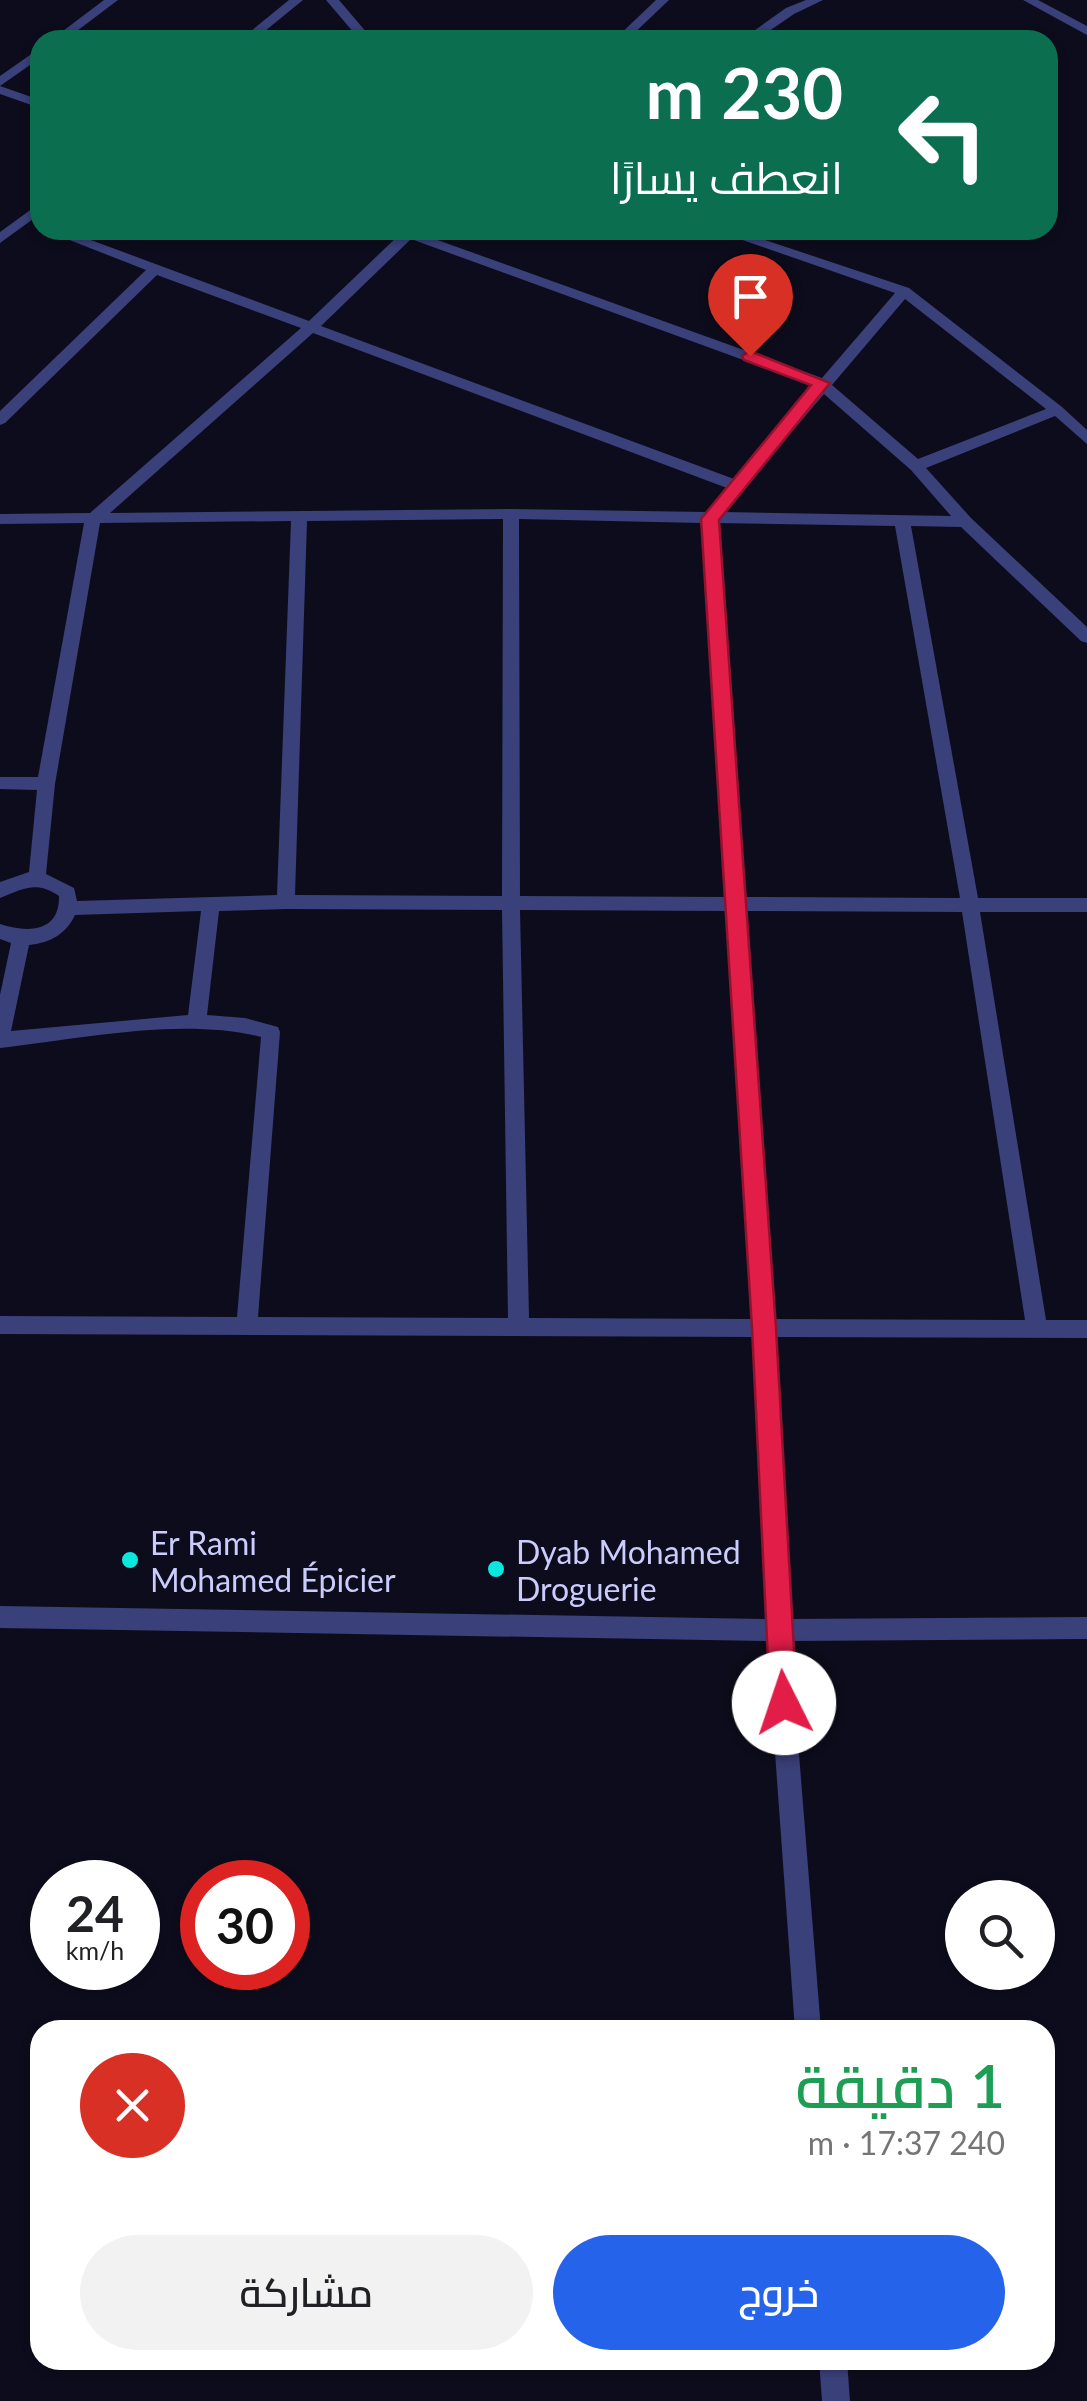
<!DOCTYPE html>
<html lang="ar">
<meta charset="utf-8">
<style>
body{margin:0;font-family:Lato,Cairo,sans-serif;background:#f2f2f2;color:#202124;direction:rtl;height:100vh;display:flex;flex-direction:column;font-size:38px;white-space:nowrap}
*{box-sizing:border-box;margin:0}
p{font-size:32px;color:#757577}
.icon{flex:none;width:55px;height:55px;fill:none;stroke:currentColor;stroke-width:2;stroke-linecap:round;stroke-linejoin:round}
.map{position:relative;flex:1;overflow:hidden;direction:ltr}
.side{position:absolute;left:30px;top:2020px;width:1025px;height:350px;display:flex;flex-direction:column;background:#fff;border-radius:30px;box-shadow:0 2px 8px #0004;direction:rtl}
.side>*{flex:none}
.hud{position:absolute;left:30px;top:30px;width:1028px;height:210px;border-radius:30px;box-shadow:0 2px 8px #0004;direction:rtl;background:#0b6e4f;color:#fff;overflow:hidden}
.buttons{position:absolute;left:945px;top:1880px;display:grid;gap:20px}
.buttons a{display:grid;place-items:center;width:110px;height:110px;border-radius:50%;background:#fff;box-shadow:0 2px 8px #0004;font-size:50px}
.speed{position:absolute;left:30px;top:1860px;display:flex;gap:20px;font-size:50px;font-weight:700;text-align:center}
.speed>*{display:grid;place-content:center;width:130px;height:130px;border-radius:50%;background:#fff;box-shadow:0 2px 8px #0004;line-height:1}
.speed small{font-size:25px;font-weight:400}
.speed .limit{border:15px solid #d22;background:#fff;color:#111}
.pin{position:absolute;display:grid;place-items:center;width:85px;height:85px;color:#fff;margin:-102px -42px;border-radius:50% 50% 50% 0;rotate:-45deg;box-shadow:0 0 10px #0007}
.pin .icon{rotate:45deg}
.me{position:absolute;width:110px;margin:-55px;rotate:356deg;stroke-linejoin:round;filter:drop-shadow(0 0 8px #0008)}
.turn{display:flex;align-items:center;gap:35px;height:210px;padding:0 50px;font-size:45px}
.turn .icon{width:130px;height:130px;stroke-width:2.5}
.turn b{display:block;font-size:70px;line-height:85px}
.round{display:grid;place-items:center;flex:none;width:105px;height:105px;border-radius:52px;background:#f2f2f2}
.overview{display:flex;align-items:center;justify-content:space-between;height:170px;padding:0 50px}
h1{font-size:60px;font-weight:600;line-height:75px;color:#1e9e55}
.action{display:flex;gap:20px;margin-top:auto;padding:20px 50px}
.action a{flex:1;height:115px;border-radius:60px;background:#2563eb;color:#fff;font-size:40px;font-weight:600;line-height:115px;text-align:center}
.action a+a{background:#f2f2f2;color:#202124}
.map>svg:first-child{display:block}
</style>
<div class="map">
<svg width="1087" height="2401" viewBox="0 0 1087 2401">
<rect width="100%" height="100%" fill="#0d0c1c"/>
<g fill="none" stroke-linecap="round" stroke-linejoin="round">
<path fill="#3a4079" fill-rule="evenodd" d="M104 0H118L65 40H51Z
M289 0H303L254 40H240Z
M326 0H339L373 40H360Z
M656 0H669L627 40H614Z
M806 0H823L794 14 756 40H741L786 8Z
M1023 0H1038L1087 26V35Z
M40 48V58L0 86V76Z
M0 86 40 100V108L0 94Z
M40 203V214L0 243V232Z
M44 230H64L309 321 399 235 391 230H420L418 233 822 378 895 293 714 230H735L909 288 1062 407 1087 430V444L1055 416 926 468 971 518 1087 627V643L1081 641 961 527 911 526 978 898H1087V912H980L1046 1320H1087V1338L775 1337 789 1619 1087 1617V1639L790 1641 821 2030H795L767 1641 0 1628V1606L766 1619 754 1337 0 1334V1316L237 1317 261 1037C181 1017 81 1039 0 1048V995L11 943 0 939V924C27 933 60 933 59 896 36 880 23 889 0 898V882L29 872 37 790 0 789V777H38L84 523 0 524V514L90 513 301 328 157 275 5 423 0 425V411L146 270ZM411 239 815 386 734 479 321 326ZM905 299 1046 409 918 459 832 385ZM313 333 727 488 706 512 511 509 110 513ZM824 394 911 470 951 516 723 512ZM503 519 502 896 295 895 307 521ZM519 519 701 523 726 897 520 896ZM291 521 277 895 77 901 74 888 46 874 55 784 100 523ZM717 523 895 526 960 898 744 897ZM286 909 502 910 508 1318 258 1317 280 1032 278 1027 245 1018 207 1015 219 911ZM520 910 727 911 753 1319 529 1318ZM201 911 188 1015 11 1031 29 945C50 943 66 934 75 915ZM745 911 962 912 1025 1320 774 1319Z
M819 2360H847L850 2401H822Z"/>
</g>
<path fill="#e11d48" stroke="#92132f" stroke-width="2.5" d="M750 351 830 383 719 520 776 1328 797 1703 793 1712 784 1716 774 1712 770 1703 752 1328 701 519 811 385 744 360 742 356Z"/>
<g fill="#0de6dd" stroke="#0d0c1c" stroke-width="4">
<circle cx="130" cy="1560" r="10"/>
<circle cx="496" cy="1569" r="10"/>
</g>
<g text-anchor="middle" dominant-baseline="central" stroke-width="8" stroke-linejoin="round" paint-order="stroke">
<g font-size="32" fill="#caccfc" stroke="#0d0c1c" text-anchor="start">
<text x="150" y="1542">Er Rami<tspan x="150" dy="37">Mohamed Épicier</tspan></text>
<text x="516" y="1551">Dyab Mohamed<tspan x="516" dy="37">Droguerie</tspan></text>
</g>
</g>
</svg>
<div class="buttons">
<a><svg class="icon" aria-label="search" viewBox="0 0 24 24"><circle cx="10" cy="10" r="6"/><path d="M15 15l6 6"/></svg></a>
</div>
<div class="speed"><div>24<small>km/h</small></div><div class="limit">30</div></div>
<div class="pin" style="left:750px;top:356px;background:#d93025"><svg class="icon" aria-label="arrive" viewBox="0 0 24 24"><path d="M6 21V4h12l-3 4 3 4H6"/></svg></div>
<svg class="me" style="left:784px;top:1703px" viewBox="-20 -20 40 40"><circle r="19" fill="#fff"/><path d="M0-13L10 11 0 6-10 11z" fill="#e11d48"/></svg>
<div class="hud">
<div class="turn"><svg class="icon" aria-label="left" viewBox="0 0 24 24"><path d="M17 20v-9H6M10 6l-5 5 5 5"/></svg><div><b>230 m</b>انعطف يسارًا</div></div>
</div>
<section class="side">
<div class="overview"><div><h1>1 دقيقة</h1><p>240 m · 17:37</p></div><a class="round" style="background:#d93025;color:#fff"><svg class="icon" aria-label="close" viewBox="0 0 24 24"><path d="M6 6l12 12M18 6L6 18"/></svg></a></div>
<div class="action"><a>خروج</a><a>مشاركة</a></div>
</section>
</div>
